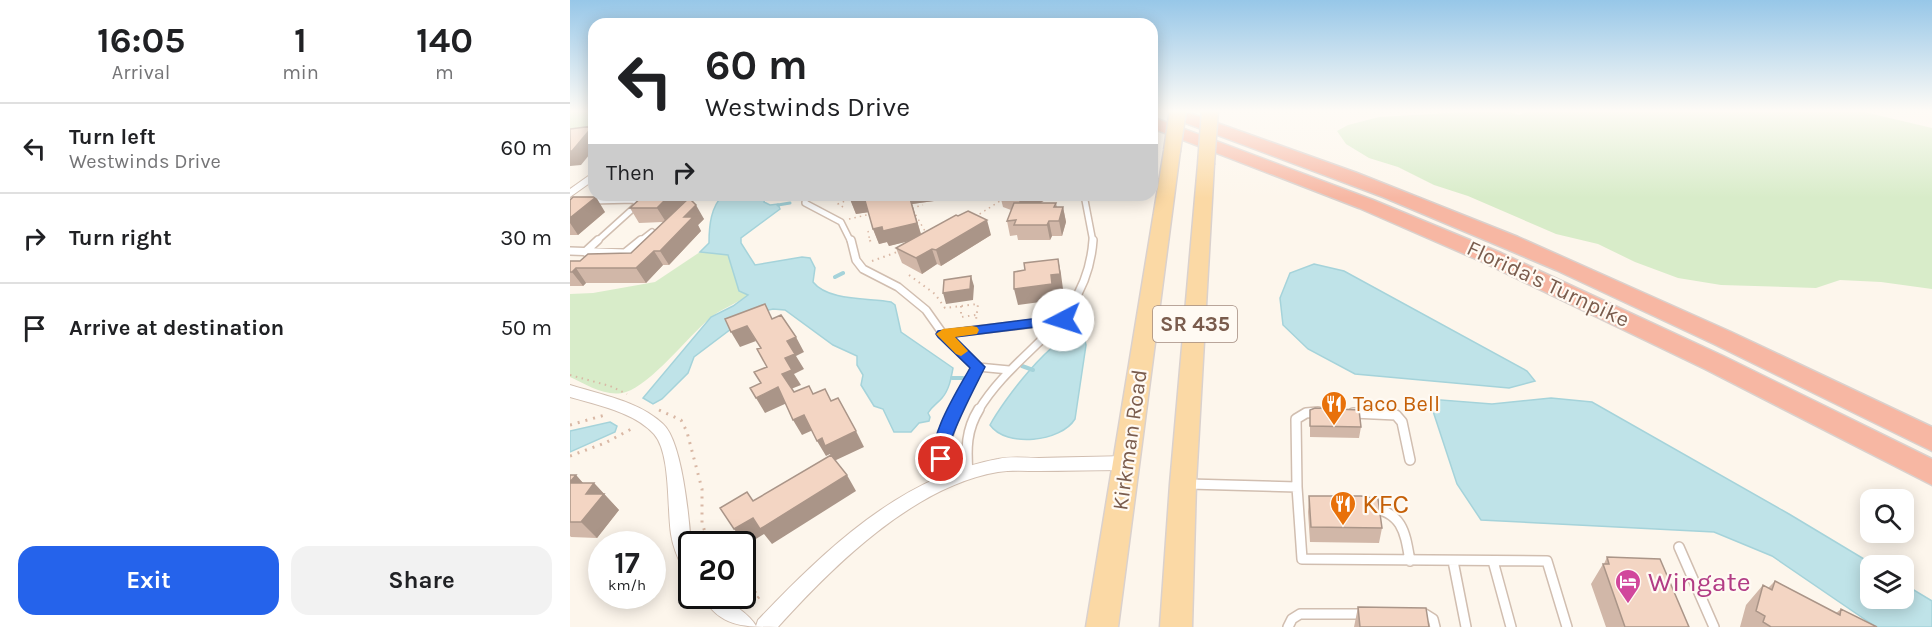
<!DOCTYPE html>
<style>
body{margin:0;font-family:Karla,sans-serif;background:#f2f2f2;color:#202124;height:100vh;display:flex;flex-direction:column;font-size:22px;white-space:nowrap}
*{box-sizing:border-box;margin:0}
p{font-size:20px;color:#757577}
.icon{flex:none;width:33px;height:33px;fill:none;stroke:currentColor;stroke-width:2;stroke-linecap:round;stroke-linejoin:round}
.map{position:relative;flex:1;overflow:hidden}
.panel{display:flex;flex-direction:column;background:#fff;width:570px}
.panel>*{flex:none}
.guide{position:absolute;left:18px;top:18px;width:570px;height:183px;border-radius:18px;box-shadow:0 3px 15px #0003;background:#fff;color:#202124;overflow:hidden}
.tools{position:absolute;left:1290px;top:489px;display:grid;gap:12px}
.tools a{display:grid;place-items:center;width:54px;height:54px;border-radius:12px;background:#fff;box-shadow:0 3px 15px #0003;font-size:30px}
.speed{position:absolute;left:18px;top:531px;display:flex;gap:12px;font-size:30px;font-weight:700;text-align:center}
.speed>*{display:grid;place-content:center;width:78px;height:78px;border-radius:50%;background:#fff;box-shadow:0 3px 15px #0003;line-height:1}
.speed small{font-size:15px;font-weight:400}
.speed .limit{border:3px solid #111;border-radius:9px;background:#fff;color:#111}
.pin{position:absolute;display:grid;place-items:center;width:51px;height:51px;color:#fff;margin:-26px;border:3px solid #fff;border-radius:50%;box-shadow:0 2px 6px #0007}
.me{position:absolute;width:66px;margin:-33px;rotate:265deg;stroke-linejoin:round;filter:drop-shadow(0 0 4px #0008)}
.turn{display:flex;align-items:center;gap:21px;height:126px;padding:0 18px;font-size:27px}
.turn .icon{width:78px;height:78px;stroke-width:2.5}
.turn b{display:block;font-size:42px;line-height:51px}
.then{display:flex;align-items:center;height:57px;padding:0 18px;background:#0003;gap:12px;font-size:22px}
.eta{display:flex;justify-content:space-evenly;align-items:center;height:102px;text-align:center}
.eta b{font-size:36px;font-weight:700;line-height:42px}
.cta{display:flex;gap:12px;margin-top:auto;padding:12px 18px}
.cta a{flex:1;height:69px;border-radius:18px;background:#2563eb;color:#fff;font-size:24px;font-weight:700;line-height:69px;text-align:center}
.cta a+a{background:#f2f2f2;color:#202124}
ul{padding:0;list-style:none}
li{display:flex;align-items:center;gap:18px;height:90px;padding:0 18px;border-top:2px solid #e0e0e0}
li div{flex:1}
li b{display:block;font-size:22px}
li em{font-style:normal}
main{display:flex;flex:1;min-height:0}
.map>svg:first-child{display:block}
</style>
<main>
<section class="panel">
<div class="eta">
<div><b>16:05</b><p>Arrival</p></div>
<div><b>1</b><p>min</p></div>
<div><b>140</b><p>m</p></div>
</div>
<ul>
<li><svg class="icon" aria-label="left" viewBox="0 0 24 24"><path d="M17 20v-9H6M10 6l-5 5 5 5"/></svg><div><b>Turn left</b><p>Westwinds Drive</p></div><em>60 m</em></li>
<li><svg class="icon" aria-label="right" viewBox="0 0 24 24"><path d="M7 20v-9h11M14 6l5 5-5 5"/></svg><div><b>Turn right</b></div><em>30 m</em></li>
<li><svg class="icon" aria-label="arrive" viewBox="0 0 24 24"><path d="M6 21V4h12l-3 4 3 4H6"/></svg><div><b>Arrive at destination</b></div><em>50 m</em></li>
</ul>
<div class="cta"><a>Exit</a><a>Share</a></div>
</section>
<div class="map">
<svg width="1362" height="627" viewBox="0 0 1362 627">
<rect width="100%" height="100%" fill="#fdf6ec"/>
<path fill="#d8ecc9" d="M0 110H24V114L19 118V122L24 124V139L0 140Z
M934 110 949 115 961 110H1286L1362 128V289L1311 282 1270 280 1246 288 1151 285 1108 278 1065 262 1028 244 986 234 898 196 864 185 828 167 799 158 776 144 767 131 778 125 809 117Z
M130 252 158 254 169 291 178 295C166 304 150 309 139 319 119 336 80 385 56 392 37 398 17 385 0 377V294L23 293 85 282Z"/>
<path fill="#bfe3e8" stroke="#a5d3da" stroke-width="1.5" d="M153 195H196L194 202 200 205 208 204 210 209 171 238V243L185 265 232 257 240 258 245 268 243 282C258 301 297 298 321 302L325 305 331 332 383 368C381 379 379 390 372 398 367 404 362 406 358 413L360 417 359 421 349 423 341 432H324L313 409 304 406 291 385 293 375 287 365V356L263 345 215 310 203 309 181 314 124 357 118 373 92 399 83 404 73 398 141 317 163 306 178 295 169 291 158 255 130 252 139 243C139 225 141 207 153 195Z
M744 264 774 271 957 371 965 381 939 388 785 374 738 349 713 325 710 298 720 273Z
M509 333 514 336 516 345 505 419C491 442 436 448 420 425 433 401 482 335 509 333Z
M981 398 1022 402 1219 514 1304 565 1300 566V598H1334V584L1362 601V627H1306L1202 556 1144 532 911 520 887 484 859 399 922 404Z
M40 422 47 426 45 432 0 452V431Z"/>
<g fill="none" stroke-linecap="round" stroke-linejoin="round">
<path stroke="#a5d3da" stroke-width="3" d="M208 205 220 203"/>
<path stroke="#a5d3da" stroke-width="4" d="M265 277 273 273
M452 366 463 370
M382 378H393"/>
<defs>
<path id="service-far2" d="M236 195 235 203 271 222 281 242
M514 195 523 242
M21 201 65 200 67 205 26 242
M69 242 82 232"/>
<path id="service-far1" d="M281 240 286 260 293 269 328 287 356 310 373 334 408 367
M0 251 55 253 71 240
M15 252 28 240
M373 334 493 320
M408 367 439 370
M385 411 408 367
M408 411C447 346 517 326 523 240"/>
<path id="service" d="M748 412 736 413 726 419 727 487 732 559 977 561 997 627
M783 413 826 415 832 422 840 460
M398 473C396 449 396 430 409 409
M372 484 373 452 386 409
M619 484 727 487
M800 507C833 513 835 532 840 561
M1109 547 1144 627
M883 561 896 627
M923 561 941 627
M849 614H855L863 619 865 627
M718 627 722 619 730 614H796"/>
<path id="minor" d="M24 172V180L0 197V189Z
M0 385C31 395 69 401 93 424 115 444 122 544 122 575L115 573C109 561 103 548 101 534 97 509 101 453 84 434 64 412 27 405 0 397Z
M556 456 562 458 564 463 562 468 556 470C527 470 498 471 469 471 456 471 441 470 428 472 344 486 263 566 208 627 173 627 150 627 132 596H154C163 606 180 614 186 626L188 620C254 551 330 477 428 459 441 456 455 458 469 458 498 457 527 457 556 456Z"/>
<path id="primary" d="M602 146 610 151 548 627H516L594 151Z
M636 159 644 164 626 484 622 627H590L600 484 628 164Z"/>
<path id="motorway" d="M619 113 787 173 948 237 1161 332 1362 427V451L1144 344 986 270 813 197 613 122 611 118 613 114Z
M582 117 803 200 931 253 1153 356 1362 459V485L1135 369 915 263 789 208 582 128Z"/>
</defs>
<use href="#service-far2" stroke="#d1beb0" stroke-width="8"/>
<use href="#service-far1" stroke="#d1beb0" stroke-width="10"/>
<use href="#service" stroke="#d1beb0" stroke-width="12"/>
<use href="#minor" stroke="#d1beb0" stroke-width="2"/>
<use href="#primary" stroke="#dad1cd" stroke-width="3"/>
<use href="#motorway" stroke="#dad1cd" stroke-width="3"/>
<path stroke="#d9b8a5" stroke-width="1.5" stroke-dasharray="1.5 4" stroke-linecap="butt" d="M255 195 260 200
M273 207 268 204 282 198
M342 208 353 205
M343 210 356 233
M405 217 433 199
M279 219 301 214
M298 231 300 242"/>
<path stroke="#d9b8a5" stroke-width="2" stroke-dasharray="1.5 4.5" stroke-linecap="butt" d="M300 240 301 245
M302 261 330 251
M339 275 365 294 375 308 408 304 406 320
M391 306V317L406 315
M0 375 40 386 57 394"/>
<path stroke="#d9b8a5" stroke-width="3" stroke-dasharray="2 6" stroke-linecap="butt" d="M89 410 111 420 117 432 132 489V523L139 544
M0 425 35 415
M0 456 35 443 65 427
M172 582 190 596 178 607"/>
<use href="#service-far2" stroke="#fff" stroke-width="5"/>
<use href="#service-far1" stroke="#fff" stroke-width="7"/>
<use href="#service" stroke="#fff" stroke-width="9"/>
<use href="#minor" fill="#fff" fill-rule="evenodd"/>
<use href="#primary" fill="#fbd9a5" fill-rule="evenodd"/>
<use href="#motorway" fill="#f7b7a3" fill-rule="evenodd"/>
<defs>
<path id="primary-bridge" d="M602 151 608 110
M636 164 640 110"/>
</defs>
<use href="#primary-bridge" stroke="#dad1cd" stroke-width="19" stroke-linecap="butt"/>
<use href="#primary-bridge" stroke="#fbd9a5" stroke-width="16"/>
</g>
<path fill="#d1b7a8" d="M74 195H115L116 196 114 198 116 201 134 219 128 225 131 231 99 265H93L76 283H16L13 286H0V261H10L61 253 93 222 69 223 60 208Z
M430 195H482L471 203H486L487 207H493L496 222 492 236H482L480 240H448L447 235 440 236 437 221 441 210 433 207Z
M364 196V201L342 204 351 234 421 235 371 266 367 264 352 274 332 263 326 248 338 241 319 246 317 242 309 244 303 229 298 212 286 214 280 199Z
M0 200 35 212 8 235H0Z
M740 410 791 427 789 438 740 437Z
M0 475H6L13 483H24L49 510 27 538 1 537 0 536Z
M739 496 812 528 809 543 740 542 738 512Z
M1037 557 1119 627H1036L1021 584 1033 564H1034Z
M1205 581 1266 613 1271 609 1307 627H1170L1176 605 1193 585 1198 588Z
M788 607 859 627H784Z"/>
<path fill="#aa9588" d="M23 126 24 128V149L11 165 0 166V151Z
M100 195H115L116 196 114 198 116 202 96 222 87 208Z
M339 195H372L364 196V201L342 204 352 238 319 246 317 242 309 244 303 229Z
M456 195H482L452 215 449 200Z
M26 197 35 212 8 235 0 223V218Z
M294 197 300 212 286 214 280 199Z
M126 205 134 219 128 225 131 231 99 265 90 251 114 217Z
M493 207 496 222 492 236 489 221Z
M417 220 421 235 371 266 366 250Z
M479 221 482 236 480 240 477 225Z
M362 249 367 264 352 274 346 258Z
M84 251 93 265 76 283 66 268Z
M488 259 491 274 493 289 485 290V300L448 305 444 289 481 275Z
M6 268 16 283 13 286 2 272Z
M401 276 404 286 403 300 376 304 373 293Z
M177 326 186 341 170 347 161 332Z
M226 337 234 352 226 356 234 369 224 374 231 385 221 389 212 374 217 341Z
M208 387 217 403 195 413 186 398Z
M234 415 243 430 232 435 223 420Z
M286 431 294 447 264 461 260 454 256 456 247 441 252 438Z
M6 475 19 490 24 483 49 510 27 538 11 522 0 484V482Z
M277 475 286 491 202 544 194 534 176 545 164 529 183 518Z"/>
<path fill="#f3d5c3" stroke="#aa9588" stroke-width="1.5" d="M23 126 2 151H0V129Z
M74 195H100L87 208H60Z
M281 195H339L347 223 313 231 312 227 303 229 294 197 280 199Z
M437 195H456L449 200Z
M3 197H26L0 218V200Z
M119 198 126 205 114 217H123L90 251H84L66 268H6L2 272H0V261H10L18 254 61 253Z
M444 203H486L484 207H493L489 221H479L477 225H444L446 220 437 221Z
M398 211 417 220 366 250 362 249 346 258 326 248 386 215 388 216Z
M488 259 490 274 481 275 482 284 444 289V272L455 270 454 263Z
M401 276 400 289 373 293 374 280Z
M195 304 202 319 211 315 226 337 217 341 225 354 215 358 222 370 212 374 224 392 239 386 243 394 255 389 261 401 268 398 286 431 255 446 252 438 247 441 234 415 223 420 208 387 186 398 180 388 191 383 184 372 197 367 187 349 191 348 177 326 161 332 155 319Z
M745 408 789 410 791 427 740 426V410Z
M261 455 277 475 190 529 183 518 164 529 150 508 177 492 183 501Z
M0 475H6L0 482Z
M0 483H24L16 494H34L11 522H0Z
M739 496H791L808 499 812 528 741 527Z
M1037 557 1090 559 1119 627H1055L1033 564H1039Z
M1205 581 1270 615 1271 609 1307 627H1201L1193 622 1195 616 1186 611 1193 585 1202 590Z
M788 607 856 608 859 627H790Z"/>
<linearGradient id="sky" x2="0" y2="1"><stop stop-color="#97c7e8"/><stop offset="0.56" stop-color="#fefbf6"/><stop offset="1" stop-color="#fefbf6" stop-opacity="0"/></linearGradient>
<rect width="1362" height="198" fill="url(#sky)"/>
<path fill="#2563eb" stroke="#184099" stroke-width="1.5" d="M493 315 499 320 497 323 385 337 415 367C403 391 390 415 381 440 379 448 381 456 377 463L371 465 366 463C354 442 389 388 400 368L368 337 366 334 368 331Z"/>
<path fill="#f59e0b" d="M402 326 407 327 409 330 407 334 385 337 398 351 391 356 386 354 366 334 373 329Z"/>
<defs>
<symbol id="restaurant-pin" viewBox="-11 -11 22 30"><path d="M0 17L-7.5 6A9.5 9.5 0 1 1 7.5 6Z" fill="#e8710a" stroke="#fffaf3"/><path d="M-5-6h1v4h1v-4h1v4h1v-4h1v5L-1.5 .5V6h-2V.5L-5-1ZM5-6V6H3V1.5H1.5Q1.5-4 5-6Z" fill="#fff"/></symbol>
<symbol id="hotel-pin" viewBox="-11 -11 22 30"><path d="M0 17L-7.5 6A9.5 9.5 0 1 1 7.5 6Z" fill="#d1479c" stroke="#fffaf3"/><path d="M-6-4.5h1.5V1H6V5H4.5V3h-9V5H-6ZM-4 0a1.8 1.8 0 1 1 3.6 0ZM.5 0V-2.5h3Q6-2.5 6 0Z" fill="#fff"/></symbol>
</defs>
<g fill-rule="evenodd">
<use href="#restaurant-pin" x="749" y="389" width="30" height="40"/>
<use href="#restaurant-pin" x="758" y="489" width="30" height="40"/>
<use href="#hotel-pin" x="1043" y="567" width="30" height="40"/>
</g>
<g text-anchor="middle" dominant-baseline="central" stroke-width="4.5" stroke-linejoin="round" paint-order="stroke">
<rect fill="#fffaf3" stroke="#a28b7f" stroke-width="1.5" x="583" y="306" width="84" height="36" rx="4.5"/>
<g font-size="21" font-weight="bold" fill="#7a5c4d">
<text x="625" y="324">SR 435</text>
</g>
<g font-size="22" fill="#7a5c4d" stroke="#fffaf3">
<text transform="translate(978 284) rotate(25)">Florida's Turnpike</text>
<text transform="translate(560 440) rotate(-82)">Kirkman Road</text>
</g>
<g font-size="22" fill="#c56008" stroke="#fffaf3" text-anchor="start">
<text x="783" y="404">Taco Bell</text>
</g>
<g font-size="27" fill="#c56008" stroke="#fffaf3" text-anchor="start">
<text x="792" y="504">KFC</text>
</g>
<g font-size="27" fill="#b23c85" stroke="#fffaf3" text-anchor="start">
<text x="1078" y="582">Wingate</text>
</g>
</g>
</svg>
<div class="tools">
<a><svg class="icon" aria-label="search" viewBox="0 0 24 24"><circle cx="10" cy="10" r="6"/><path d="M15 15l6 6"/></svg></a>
<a><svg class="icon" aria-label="layers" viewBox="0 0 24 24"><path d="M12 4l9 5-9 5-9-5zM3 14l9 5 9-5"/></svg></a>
</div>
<div class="speed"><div>17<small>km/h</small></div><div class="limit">20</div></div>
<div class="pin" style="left:371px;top:459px;background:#d93025"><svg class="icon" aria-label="arrive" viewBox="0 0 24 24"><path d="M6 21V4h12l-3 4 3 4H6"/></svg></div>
<svg class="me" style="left:493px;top:320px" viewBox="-20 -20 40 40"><circle r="19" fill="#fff"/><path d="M0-13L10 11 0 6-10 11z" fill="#2563eb"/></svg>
<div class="guide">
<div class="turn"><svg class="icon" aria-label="left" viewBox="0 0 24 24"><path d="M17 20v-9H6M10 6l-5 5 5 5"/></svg><div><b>60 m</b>Westwinds Drive</div></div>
<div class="then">Then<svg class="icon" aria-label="right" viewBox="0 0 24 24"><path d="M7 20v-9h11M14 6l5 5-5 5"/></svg></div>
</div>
</div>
</main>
